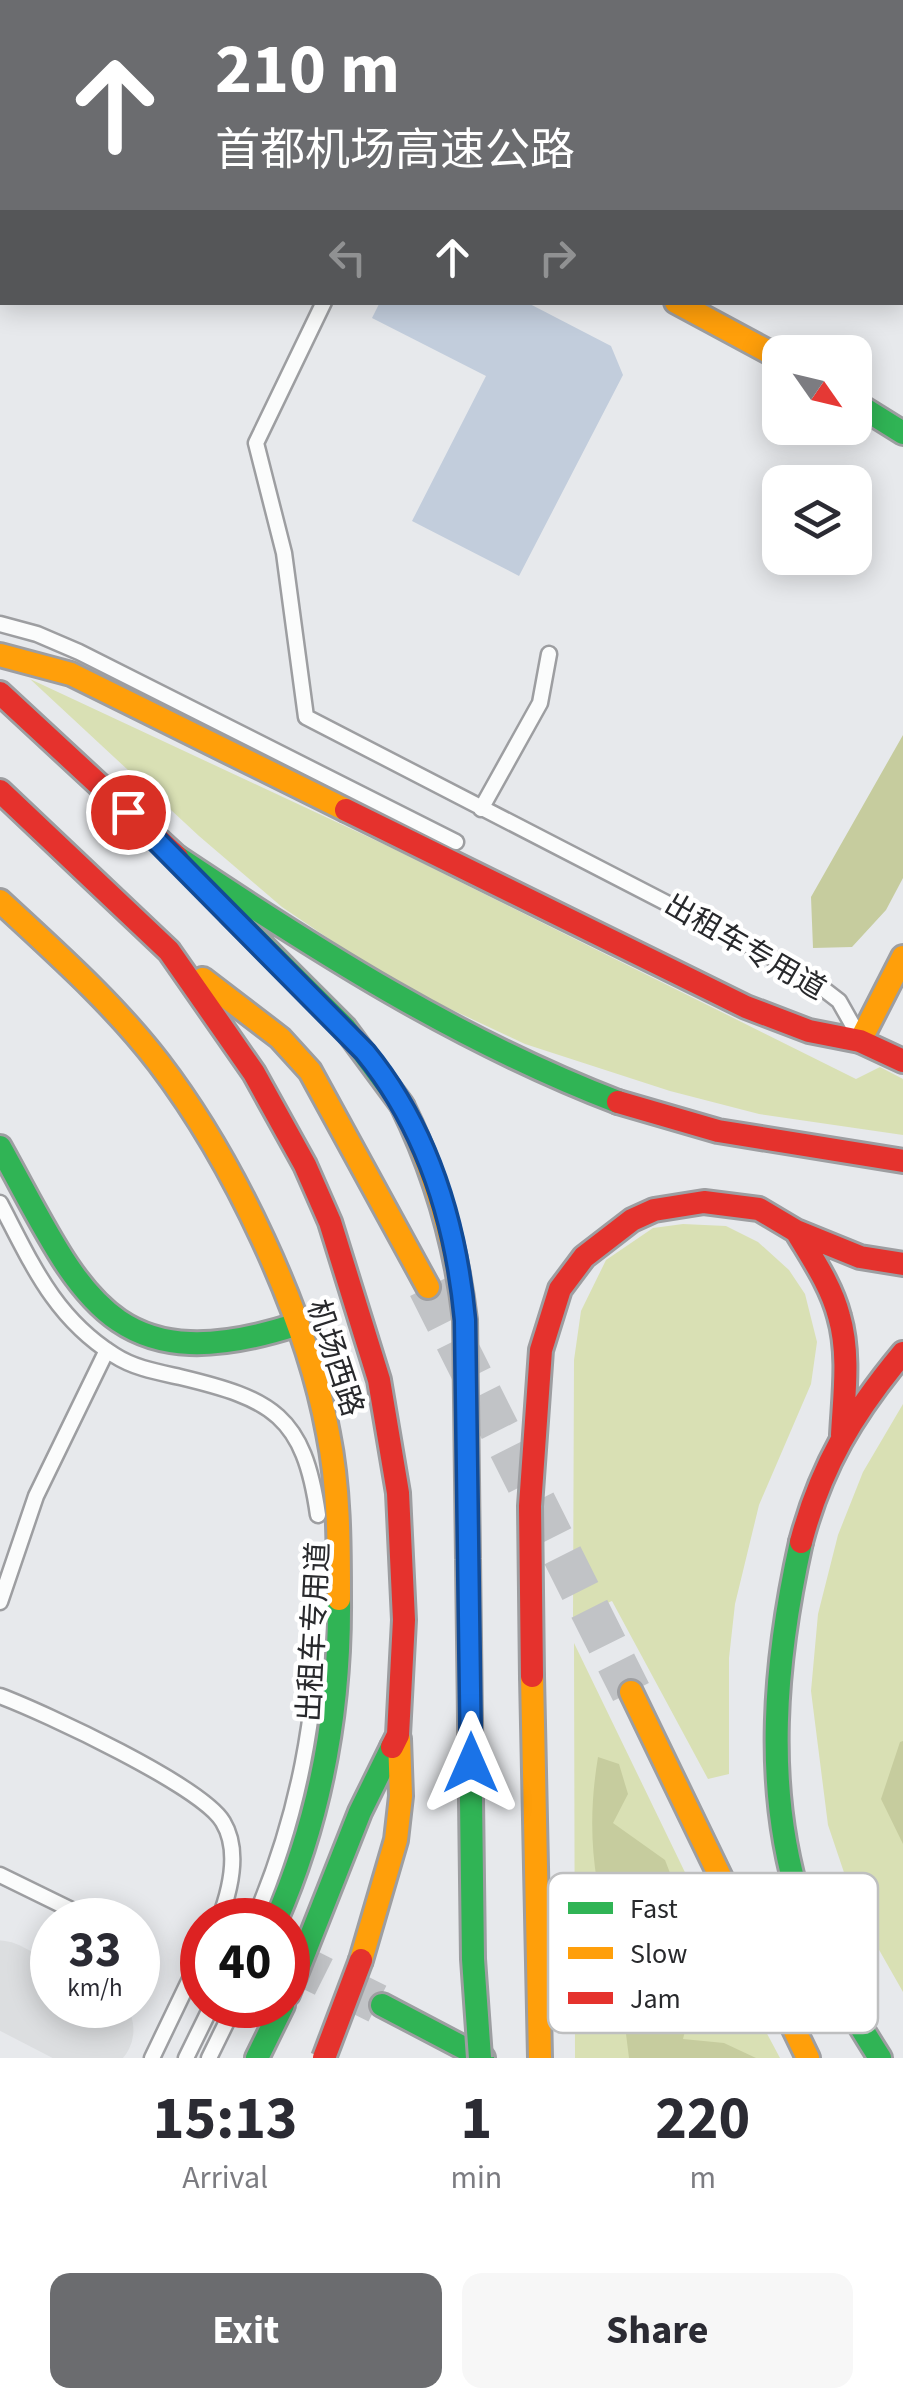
<!DOCTYPE html>
<meta charset="utf-8">
<style>
body{margin:0;font-family:"Source Sans 3","Noto Sans SC",sans-serif;background:#f7f7f7;color:#2b2b33;height:100vh;display:flex;flex-direction:column;font-size:38px;white-space:nowrap}
*{box-sizing:border-box;margin:0}
p{font-size:32px;color:#7c7c81}
.icon{flex:none;width:55px;height:55px;fill:none;stroke:currentColor;stroke-width:2;stroke-linecap:round;stroke-linejoin:round}
.map{position:relative;height:2058px;overflow:hidden}
.side{display:flex;flex-direction:column;background:#fff;flex:1}
.side>*{flex:none}
.hud{position:absolute;left:0px;top:0px;width:905px;height:305px;box-shadow:0 5px 25px #0003;background:#6b6c6f;color:#fff;overflow:hidden}
.needle{width:65px;rotate:124deg}
.fabs{position:absolute;left:762px;top:335px;display:grid;gap:20px}
.fabs a{display:grid;place-items:center;width:110px;height:110px;border-radius:20px;background:#fff;box-shadow:0 5px 25px #0003;font-size:50px}
.speed{position:absolute;left:30px;top:1898px;display:flex;gap:20px;font-size:50px;font-weight:700;text-align:center}
.speed>*{display:grid;place-content:center;width:130px;height:130px;border-radius:50%;background:#fff;box-shadow:0 5px 25px #0003;line-height:1}
.speed small{font-size:25px;font-weight:400}
.speed .limit{border:15px solid #d22;background:#fff;color:#111}
.pin{position:absolute;display:grid;place-items:center;width:85px;height:85px;color:#fff;margin:-42px;border:5px solid #fff;border-radius:50%;box-shadow:0 2px 10px #0007}
.me{position:absolute;width:110px;margin:-55px;rotate:0deg;stroke-linejoin:round;filter:drop-shadow(0 0 8px #0008)}
.turn{display:flex;align-items:center;gap:35px;height:210px;padding:0 50px;font-size:45px}
.turn .icon{width:130px;height:130px;stroke-width:2.5}
.turn b{display:block;font-size:70px;line-height:85px}
.lanes{display:flex;align-items:center;height:95px;padding:0 50px;background:#0003;justify-content:center;gap:50px;direction:ltr}
.lanes .off{opacity:.35}
.eta{display:flex;justify-content:space-evenly;align-items:center;height:170px;text-align:center}
.eta b{font-size:60px;font-weight:700;line-height:70px}
.primary-button{display:flex;gap:20px;margin-top:auto;padding:20px 50px}
.primary-button a{flex:1;height:115px;border-radius:20px;background:#6b6c6f;color:#fff;font-size:40px;font-weight:700;line-height:115px;text-align:center}
.primary-button a+a{background:#f7f7f7;color:#2b2b33}
.map>svg:first-child{display:block}
</style>
<div class="map">
<svg width="903" height="2058" viewBox="0 0 903 2058">
<rect width="100%" height="100%" fill="#e7e9ec"/>
<path fill="#d9e0b4" d="M30 679 392 848 856 1079 880 1067 903 1079V1135L759 1114 670 1091 525 1044 393 982 282 907 199 836Z
M683 1224 726 1226 758 1242 789 1270 805 1294 817 1342 811 1384 759 1505 735 1604 729 1658V1774L708 1779 612 1601 573 1618 574 1360 581 1311 606 1260 653 1228Z
M903 1404V1992L857 1911 828 1825 811 1691 818 1614 838 1535 863 1472Z
M574 1643 725 1955 780 2058H575Z"/>
<path fill="#c6cc9e" d="M903 735V878L886 910 852 947 813 948 811 897Z
M903 1741V1844L881 1799 900 1742Z
M598 1757 619 1764 628 1794 613 1823 665 1860 680 1899 655 1915 597 1882C590 1839 591 1799 598 1757Z
M698 1938 703 1978 690 2011 683 2039 724 2043 756 2058H629L626 2034 583 2010 586 1984 615 1972 645 1980 667 1957Z"/>
<g fill="none" stroke-linecap="round" stroke-linejoin="round">
<path stroke="#dcdee0" stroke-width="85" d="M0 1983 91 2030"/>
</g>
<path fill="#c2cddc" d="M380 302H526L611 346 623 375 519 576 412 521 486 376 372 318Z"/>
<g fill="none" stroke-linecap="round" stroke-linejoin="round">
<path stroke="#c1c3c6" stroke-width="40" stroke-dasharray="40 20" stroke-linecap="butt" d="M428 1287 631 1692
M288 1959 378 2004"/>
<defs>
<path id="lane" d="M373 0 378 2
M414 0V2
M50 2 51 0
M0 100 2 95
M0 187 2 188
M902 216 903 217
M324 302 256 443 284 553 306 717 804 974 839 1001 856 1031
M0 624 37 634 79 652 456 842
M481 809 540 703 549 654
M0 1203C32 1264 54 1317 114 1355 134 1368 157 1372 180 1377 272 1399 304 1415 318 1515
M0 1602 36 1496 107 1350
M0 1696C43 1712 202 1786 223 1822 240 1850 230 1891 219 1920
M0 1875 92 1920
M254 1920C300 1813 316 1716 320 1601
M138 1942 144 1945
M152 2058 202 1954
M186 2058 212 2005
M209 2058 235 2005"/>
<path id="fast" d="M97 0 102 2
M855 403 903 433
M177 857C318 951 459 1041 618 1102
M231 914 345 1028 402 1105
M0 1147C79 1289 108 1385 295 1325
M801 1542C775 1659 763 1786 800 1903 818 1958 849 2009 880 2058
M276 1920C321 1817 340 1712 339 1599
M288 1994 360 1812 392 1747
M382 2005 483 2058
M257 2058 283 2005"/>
<path id="slow" d="M676 302 780 358
M0 655 71 674 346 810
M0 901C55 952 113 1003 159 1063 233 1160 306 1313 328 1433 339 1487 339 1545 339 1599
M203 979 280 1038 310 1071 428 1287
M860 1041 903 957
M532 1676 540 2058
M631 1692 808 2058
M361 1960 396 1840 401 1796 399 1739"/>
<path id="jam" d="M0 693 177 857
M0 791 169 951
M346 810 746 1007 809 1031 860 1041 903 1061
M169 951 254 1073 305 1165 330 1222 379 1380 398 1493 404 1620 398 1735 392 1747
M618 1102 718 1131 903 1161
M796 1231C812 1258 831 1285 839 1316 850 1354 844 1396 842 1435
M801 1542C821 1466 853 1413 903 1353
M532 1676 530 1506 541 1350 560 1289 584 1257 632 1220 654 1210 704 1202 759 1209 796 1231 860 1257 903 1264"/>
</defs>
<use href="#lane" stroke="#9d9ea1" stroke-width="19"/>
<use href="#fast" stroke="#9d9ea1" stroke-width="28"/>
<use href="#slow" stroke="#9d9ea1" stroke-width="28"/>
<use href="#jam" stroke="#9d9ea1" stroke-width="28"/>
<use href="#lane" stroke="#fbfcfc" stroke-width="14"/>
<use href="#fast" stroke="#30b455" stroke-width="22"/>
<use href="#slow" stroke="#ff9f0a" stroke-width="22"/>
<use href="#jam" stroke="#e5322d" stroke-width="22"/>
<defs>
<path id="fast-bridge" d="M468 1559 473 1959 480 2058"/>
<path id="slow-bridge" d="M402 1105C436 1174 456 1244 465 1320L468 1559"/>
<path id="jam-bridge" d="M324 2058 361 1960"/>
</defs>
<use href="#fast-bridge" stroke="#9d9ea1" stroke-width="28" stroke-linecap="butt"/>
<use href="#slow-bridge" stroke="#9d9ea1" stroke-width="28" stroke-linecap="butt"/>
<use href="#jam-bridge" stroke="#9d9ea1" stroke-width="28" stroke-linecap="butt"/>
<use href="#fast-bridge" stroke="#30b455" stroke-width="22"/>
<use href="#slow-bridge" stroke="#ff9f0a" stroke-width="22"/>
<use href="#jam-bridge" stroke="#e5322d" stroke-width="22"/>
</g>
<g fill="none" stroke-linecap="round" stroke-linejoin="round">
<defs>
<path id="route" d="M128 812 365 1052C427 1128 456 1223 465 1320L471 1763"/>
</defs>
<use href="#route" stroke="#114b97" stroke-width="25"/>
<use href="#route" stroke="#1a73e8" stroke-width="18"/>
</g>
<g text-anchor="middle" dominant-baseline="central" stroke-width="9" stroke-linejoin="round" paint-order="stroke">
<g font-size="30" fill="#28292c" stroke="#fff">
<text transform="translate(745 947) rotate(30)">出租车专用道</text>
<text transform="translate(335 1358) rotate(72)">机场西路</text>
<text transform="translate(314 1632) rotate(-87)">出租车专用道</text>
</g>
</g>
<rect x="548" y="1873" width="330" height="160" rx="15" fill="#fff" stroke="#bebfc0" stroke-width="2.5"/>
<rect x="568" y="1902" width="45" height="12" fill="#30b455"/>
<rect x="568" y="1947" width="45" height="12" fill="#ff9f0a"/>
<rect x="568" y="1992" width="45" height="12" fill="#e5322d"/>
<g font-size="28" fill="#28292c">
<text x="630" y="1918">Fast</text>
<text x="630" y="1963">Slow</text>
<text x="630" y="2008">Jam</text>
</g>
</svg>
<div class="fabs">
<a><svg class="needle" viewBox="-14 -14 28 28"><path d="M0-13l5 13h-10z" fill="#e53935"/><path d="M0 13l5-13h-10z" fill="#7c7c81"/></svg></a>
<a><svg class="icon" aria-label="layers" viewBox="0 0 24 24"><path d="M12 4l9 5-9 5-9-5zM3 14l9 5 9-5"/></svg></a>
</div>
<div class="speed"><div>33<small>km/h</small></div><div class="limit">40</div></div>
<div class="pin" style="left:128px;top:812px;background:#d93025"><svg class="icon" aria-label="arrive" viewBox="0 0 24 24"><path d="M6 21V4h12l-3 4 3 4H6"/></svg></div>
<svg class="me" style="left:471px;top:1763px" viewBox="-20 -20 40 40"><path d="M0-17L14 15 0 8-14 15z" fill="#1a73e8" stroke="#fff" stroke-width="4"/></svg>
<div class="hud">
<div class="turn"><svg class="icon" aria-label="ahead" viewBox="0 0 24 24"><path d="M12 20V5M6 11l6-6 6 6"/></svg><div><b>210 m</b>首都机场高速公路</div></div>
<div class="lanes"><svg class="icon off" aria-label="left" viewBox="0 0 24 24"><path d="M17 20v-9H6M10 6l-5 5 5 5"/></svg><svg class="icon" aria-label="ahead" viewBox="0 0 24 24"><path d="M12 20V5M6 11l6-6 6 6"/></svg><svg class="icon off" aria-label="right" viewBox="0 0 24 24"><path d="M7 20v-9h11M14 6l5 5-5 5"/></svg></div>
</div>
</div>
<section class="side">
<div class="eta">
<div><b>15:13</b><p>Arrival</p></div>
<div><b>1</b><p>min</p></div>
<div><b>220</b><p>m</p></div>
</div>
<div class="primary-button"><a>Exit</a><a>Share</a></div>
</section>
